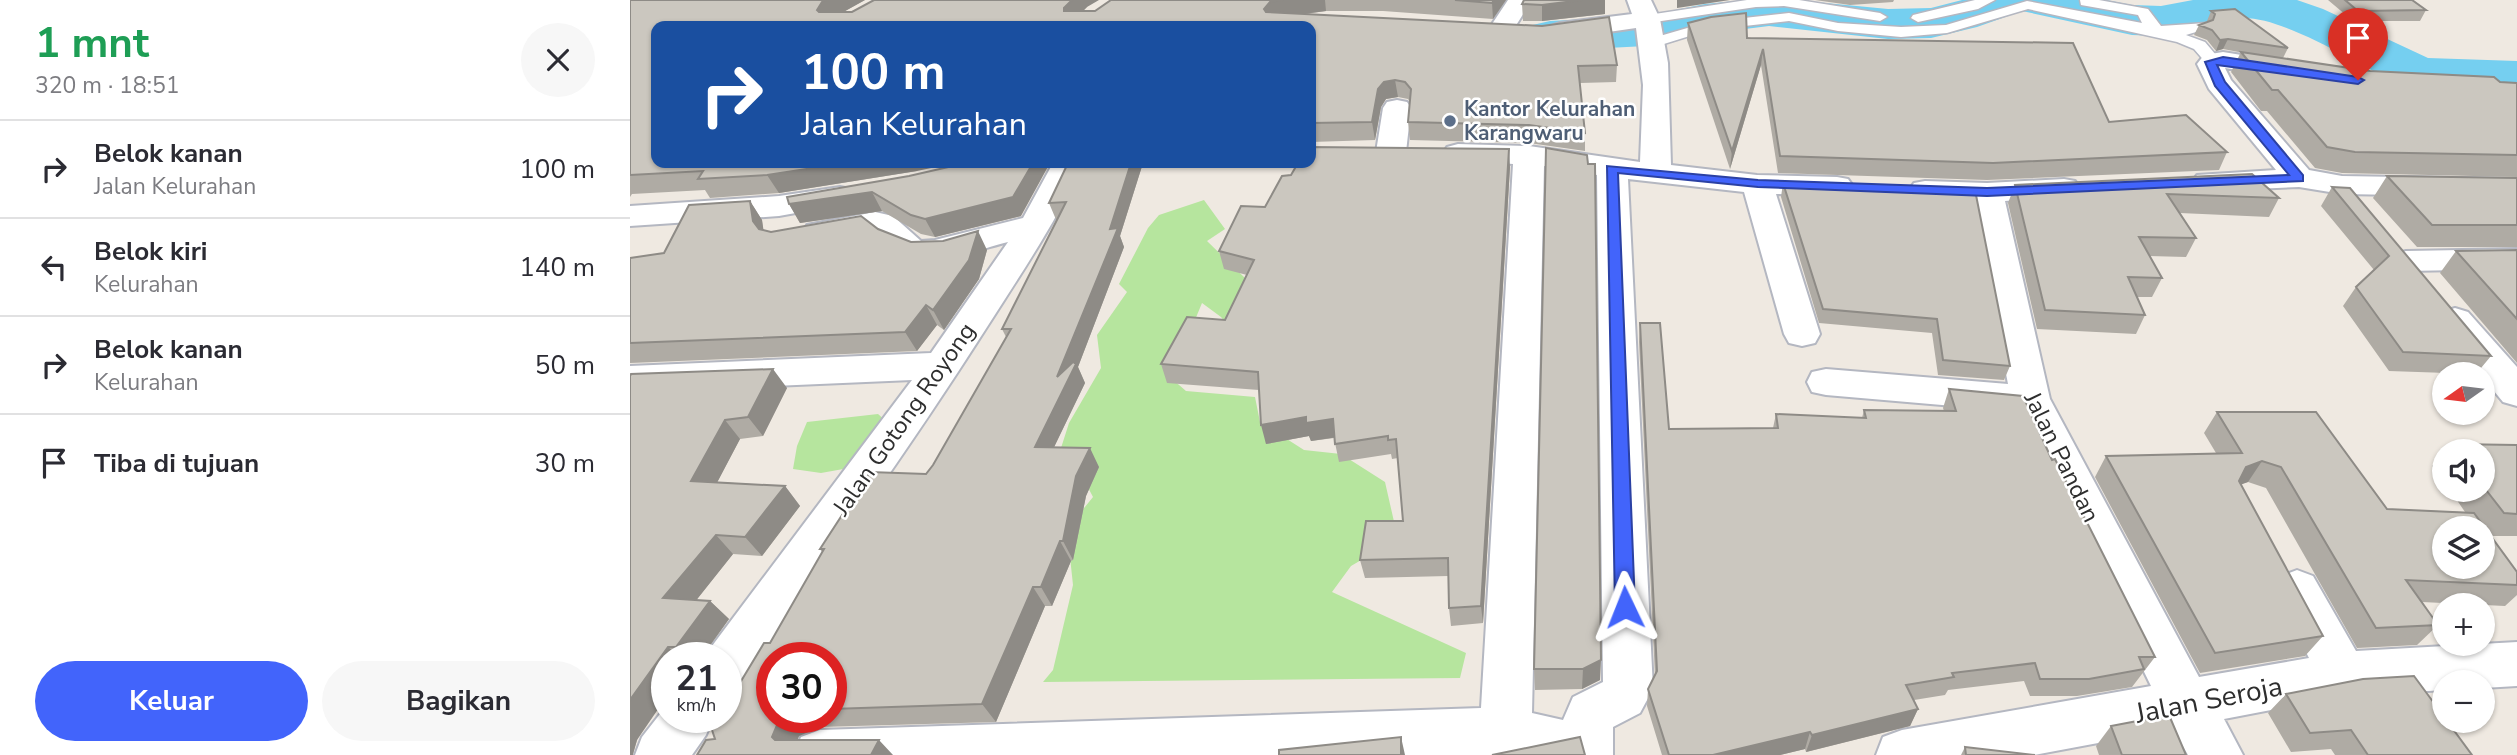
<!DOCTYPE html>
<html lang="id">
<meta charset="utf-8">
<style>
body{margin:0;font-family:"Nunito Sans",sans-serif;background:#f7f7f7;color:#2b2b33;height:100vh;display:flex;flex-direction:column;font-size:26px;white-space:nowrap}
*{box-sizing:border-box;margin:0}
p{font-size:23px;color:#7c7c81}
.icon{flex:none;width:38px;height:38px;fill:none;stroke:currentColor;stroke-width:2;stroke-linecap:round;stroke-linejoin:round}
.map{position:relative;flex:1;overflow:hidden}
.details{display:flex;flex-direction:column;background:#fff;width:630px}
.details>*{flex:none}
.hud{position:absolute;left:21px;top:21px;width:665px;height:147px;border-radius:14px;box-shadow:0 2px 5px #0004;background:#1a4fa0;color:#fff;overflow:hidden}
.needle{width:46px;rotate:256deg}
.controls{position:absolute;left:1802px;top:362px;display:grid;gap:14px}
.controls a{display:grid;place-items:center;width:63px;height:63px;border-radius:50%;background:#fff;box-shadow:0 2px 5px #0004;font-size:35px}
.speed{position:absolute;left:21px;top:642px;display:flex;gap:14px;font-size:35px;font-weight:700;text-align:center}
.speed>*{display:grid;place-content:center;width:91px;height:91px;border-radius:50%;background:#fff;box-shadow:0 2px 5px #0004;line-height:1}
.speed small{font-size:18px;font-weight:400}
.speed .limit{border:10px solid #d22;background:#fff;color:#111}
.pin{position:absolute;display:grid;place-items:center;width:60px;height:60px;color:#fff;margin:-72px -30px;border-radius:50% 50% 50% 0;rotate:-45deg;box-shadow:0 0 7px #0007}
.pin .icon{rotate:45deg}
.me{position:absolute;width:77px;margin:-38px;rotate:358deg;stroke-linejoin:round;filter:drop-shadow(0 0 5px #0008)}
.turn{display:flex;align-items:center;gap:24px;height:147px;padding:0 35px;font-size:32px}
.turn .icon{width:91px;height:91px;stroke-width:2.5}
.turn b{display:block;font-size:49px;line-height:60px}
.round{display:grid;place-items:center;flex:none;width:74px;height:74px;border-radius:37px;background:#f7f7f7}
.head{display:flex;align-items:center;justify-content:space-between;height:119px;padding:0 35px}
h1{font-size:42px;font-weight:700;line-height:52px;color:#1e9e55}
.button{display:flex;gap:14px;margin-top:auto;padding:14px 35px}
.button a{flex:1;height:80px;border-radius:42px;background:#4264fb;color:#fff;font-size:28px;font-weight:700;line-height:80px;text-align:center}
.button a+a{background:#f7f7f7;color:#2b2b33}
ul{padding:0;list-style:none}
li{display:flex;align-items:center;gap:21px;height:98px;padding:0 35px;border-top:2px solid #e1e1e2}
li div{flex:1}
li b{display:block;font-size:26px}
li em{font-style:normal}
main{display:flex;flex:1;min-height:0}
.map>svg:first-child{display:block}
</style>
<main>
<section class="details">
<div class="head"><div><h1>1 mnt</h1><p>320 m · 18:51</p></div><a class="round"><svg class="icon" aria-label="close" viewBox="0 0 24 24"><path d="M6 6l12 12M18 6L6 18"/></svg></a></div>
<ul>
<li><svg class="icon" aria-label="right" viewBox="0 0 24 24"><path d="M7 20v-9h11M14 6l5 5-5 5"/></svg><div><b>Belok kanan</b><p>Jalan Kelurahan</p></div><em>100 m</em></li>
<li><svg class="icon" aria-label="left" viewBox="0 0 24 24"><path d="M17 20v-9H6M10 6l-5 5 5 5"/></svg><div><b>Belok kiri</b><p>Kelurahan</p></div><em>140 m</em></li>
<li><svg class="icon" aria-label="right" viewBox="0 0 24 24"><path d="M7 20v-9h11M14 6l5 5-5 5"/></svg><div><b>Belok kanan</b><p>Kelurahan</p></div><em>50 m</em></li>
<li><svg class="icon" aria-label="arrive" viewBox="0 0 24 24"><path d="M6 21V4h12l-3 4 3 4H6"/></svg><div><b>Tiba di tujuan</b></div><em>30 m</em></li>
</ul>
<div class="button"><a>Keluar</a><a>Bagikan</a></div>
</section>
<div class="map">
<svg width="1887" height="755" viewBox="0 0 1887 755">
<rect width="100%" height="100%" fill="#efe9e1"/>
<path fill="#b6e59e" d="M574 200 595 229 577 241 616 279 612 342 591 317 572 303 541 378 556 391 625 397 630 422 674 450 711 454 755 482 765 526 762 542 721 566 702 592 836 653 830 678 413 682 423 670 443 585 437 529 463 497 441 455 431 448 439 423 471 368 467 335 497 292 489 284 518 228 529 215Z
M248 414 265 429 230 466 191 473 163 469 167 446 177 422Z"/>
<g fill="none" stroke-linecap="round" stroke-linejoin="round">
<path fill="#75cff0" fill-rule="evenodd" d="M1116 0H1164L1258 9 1301 8 1332 0H1476L1502 5 1531 6 1563 0H1667L1693 9 1798 58 1887 61V93L1789 90 1770 85C1730 65 1656 18 1614 18L1531 36 1502 35 1392 11 1347 27 1301 38 1258 39 1139 26 1075 34 1016 46 920 51 881 60 815 51 722 54 681 45V26H659L663 19 681 15 722 24 815 21 881 30 920 21 1016 16 1075 4Z"/>
<defs>
<path id="lane" d="M1117 0H1169L1250 13 1257 17 1250 21 1154 6 1126 7 1018 23 1011 19 1018 15Z
M1345 0H1365L1348 9 1288 22 1281 18 1283 15Z
M1450 0H1469L1518 9 1531 26 1576 23 1578 26 1576 29 1556 35 1575 42 1591 61 1589 64H1577L1564 49 1547 42 1398 9 1317 33 1271 37 1208 31 1159 21 1079 30 1021 48 1013 43 1016 40 1078 22 1159 13 1208 23 1271 27 1316 25 1397 1 1512 23 1508 15 1451 5Z"/>
<path id="street" d="M878 0H902L880 35 871 38 862 35 858 30Z
M997 0H1021L1030 19 1038 63 1041 165 1127 175 1207 177 1218 179 1223 186 1218 193 1207 195 1146 194 1190 334 1185 343 1172 346 1159 343 1154 334 1114 192 998 179 1023 689 1010 713 983 727V755H164L171 737 190 730 851 708 883 164 817 159 813 153 817 147 828 144 899 146 1010 162 1013 85 1006 28 930 39 921 36 917 31 921 26 930 23 1002 14ZM914 166 967 175 973 682 943 697 933 720 902 713Z
M1593 52 1668 64 1671 70 1668 76 1658 78 1595 68 1601 80 1679 170 1712 176 1887 179V197L1712 194 1669 187 1578 191 1567 189 1562 182 1567 175 1646 170 1579 89 1567 64 1574 55Z
M767 100 777 102 781 108 776 152 772 158 761 161 750 158 746 152 753 108 757 102Z
M423 163H453C427 221 392 272 357 327 280 448 196 564 113 682L96 688V658H75L79 650 282 380 0 392V366L301 353 378 242C350 249 291 272 266 255 258 248 250 240 242 232L189 242 177 239 173 232 177 225 245 212 263 216 291 241 305 240 393 218Z
M1434 179 1445 181 1450 188 1445 195 1375 201 1420 399 1569 677 1679 658 1644 590 1651 576 1667 570 1683 576 1726 651 1887 642V686L1853 688V682H1815V690L1713 696 1594 719 1613 755H1558L1543 729 1404 755H1246L1253 737 1272 730 1521 686 1384 406 1370 410 1196 395 1182 392 1177 382 1182 372 1196 369 1378 384 1343 201 1284 197 1279 190 1284 183 1295 181 1357 183Z
M210 187 221 189 226 196 221 203 149 216 0 226V206L149 196Z
M1887 249V269L1776 271 1764 268 1759 261 1764 254 1776 251Z
M1825 308 1838 312 1887 367V406L1873 402 1812 328 1807 320 1812 312Z
M37 705V718H83L76 735 62 755H5L12 737Z"/>
</defs>
<use href="#lane" stroke="#b4b7c1" stroke-width="3"/>
<use href="#street" stroke="#b4b7c1" stroke-width="4"/>
<use href="#lane" fill="#fff" fill-rule="evenodd"/>
<use href="#street" fill="#fff" fill-rule="evenodd"/>
</g>
<path fill="#afaba4" fill-rule="evenodd" d="M0 0H235L213 12 457 7 453 11H465L481 0H876L863 19 753 11H696L675 14 987 65 986 82 950 83 955 133V151L899 143 780 140 778 122 780 102 778 99 768 97 756 99 751 107 745 140 681 142V26H26L287 171 149 193 80 198 75 190 2 194 0 197Z
M894 0H975V14L912 21H893L892 4Z
M1185 0H1264L1263 2 1220 5Z
M1698 0H1782L1796 10 1790 21H1723Z
M1581 11 1658 48 1653 58 1740 71 1870 82 1887 83V177L1712 173 1685 168 1637 111H1631L1601 72 1611 52 1614 53 1593 49 1586 51 1577 40 1564 35 1569 25 1578 22 1577 21Z
M1058 23 1479 122 1597 152 1589 170 1357 180 1148 173 1131 65 1100 169 1057 40Z
M916 148 970 680 952 689 905 690 904 669Z
M438 163H513L490 236 494 247 448 367 455 383 424 447 469 467 456 496 443 560 441 561 422 606H415L366 722 190 727 169 736 167 740 263 755 85 739 192 552 190 549 296 474 303 465 376 337 372 329 427 222 419 203ZM201 658V718H142Z
M880 167 853 623 821 626 819 608 818 576 735 578 730 560 773 521 768 458 762 459 761 454 709 462 704 438 681 441 679 436 636 444 629 390 537 383 531 364 595 320 617 275 594 269 589 251 635 207 661 175Z
M279 176 391 216 305 237 291 234 252 211 170 223 159 204Z
M1757 176 1887 178V247H1787L1743 198Z
M1153 183 1380 366 1374 380 1308 375 1302 333 1189 323 1151 197Z
M1385 185 1649 198 1639 217 1550 213 1566 238 1556 257 1519 256 1532 278 1522 297H1507L1515 315 1506 334 1407 329 1378 203Z
M1702 187 1861 356 1846 374 1759 371 1713 306 1726 287 1744 270 1691 206Z
M120 201 132 220 133 230 141 232 248 229 281 242 357 250 349 279 314 330 307 325 287 351 0 363V258L34 253Z
M1887 250V363L1810 273 1826 251Z
M1010 323 1039 429 1143 428 1146 414 1232 418 1234 410 1314 411 1313 408 1319 389 1422 460 1525 657 1502 687 1447 696H1400L1394 681 1318 690 1315 695 1284 700 1288 709 1280 726 1176 752 1175 749 1150 755H1032L1017 706 1018 689 1025 676 1009 342Z
M0 376 157 388 133 436 110 439 87 482 155 486 170 506 132 556 103 554 66 600 80 601 99 619 71 658H37L7 740 3 754 0 755Z
M1587 412 1757 509 1835 512 1820 490H1853V452H1815V483L1802 466 1822 444 1887 445V536H1861L1887 572V595L1875 606 1792 602 1808 625 1787 645 1727 648 1636 488 1618 482 1610 484 1693 636 1675 656 1570 673 1465 477 1476 456 1586 453 1574 433Z
M1656 694 1842 755H1705L1701 749 1661 752 1638 713Z
M1481 726 1556 755H1469L1466 746Z
M1335 747 1405 755H1331Z"/>
<path fill="#8e8b86" d="M196 0H235L201 19 195 26 187 10 192 2Z
M442 0H469L457 7 440 24 434 11V8Z
M653 0H695L696 11 643 18 634 9 640 2Z
M864 0H876L863 19 862 3Z
M952 0H975V14L912 21V5Z
M1047 0H1100L1047 8Z
M1598 39 1593 49 1586 51 1590 40Z
M1133 49 1131 65 1100 169 1102 151Z
M765 80 768 97 756 99 751 107 745 140 742 122 748 89 754 82Z
M879 149 880 167 853 623 851 606Z
M216 163H325L287 171 149 193 137 175Z
M403 163H420L391 216 305 237 295 219Z
M501 163H513L490 236 494 247 448 367 455 383 415 466 405 447 427 377 480 229Z
M242 192 252 211 170 223 159 204Z
M120 201 132 220 135 240 123 221Z
M348 231 357 250 349 279 314 330 303 310Z
M296 305 307 325 287 351 275 332Z
M143 369 157 388 133 436 118 417Z
M676 417 703 419 708 437 681 441 679 436 636 444 631 425Z
M95 420 110 439 78 500 61 481Z
M460 448 469 467 456 496 443 560 433 541 446 476Z
M1632 461 1618 482 1602 488 1616 467Z
M155 486 170 506 132 556 115 537Z
M86 535 103 554 53 617 33 598Z
M430 541 441 561 422 606 411 587Z
M403 587 415 606 366 722 352 704Z
M80 601 99 619 71 658H58L46 647Z
M38 647 51 658H37V696L7 740 3 754V755H0V700Z
M971 660 970 680 952 689 953 669Z
M1288 709 1280 726 1176 752 1182 735Z
M150 718H180L190 727 169 736 162 754 145 740 142 737Z
M1180 732 1175 749 1150 755H1083Z
M771 737 775 755H771Z
M249 740 263 755H241Z"/>
<path fill="#cbc7bf" stroke="#8e8b86" stroke-width="2" fill-rule="evenodd" d="M0 0H196L192 2 187 10 189 12H222L244 0H442L434 8V11H465L481 0H653L640 2 634 9 636 12 912 26 979 17 987 65 948 66 955 133 899 125 778 122 781 89 775 82 765 80 754 82 748 89 742 122 681 123V26H26V163H216L137 175 68 179 73 171 0 175Z
M825 0H864L862 3Z
M894 0H952L912 5 892 4Z
M1715 0H1782L1796 10 1728 11Z
M1605 9 1658 48 1598 39 1590 40 1582 30 1569 25 1583 20 1585 14 1581 11Z
M1116 13 1117 38 1443 43 1479 122 1556 115 1597 152 1363 163 1150 156 1133 49 1102 151 1058 23 1081 17Z
M1611 52 1740 71 1864 77 1870 82 1887 83V155L1725 152 1697 147 1648 90H1642Z
M681 147 879 149 851 606 819 608 818 558 730 560 736 521H773L766 439 758 440V436L705 444 703 419 676 423V417L631 425 628 372 531 364 557 317 595 320 624 260 589 251 611 206 635 207 652 176 661 175 668 163H681Z
M916 148 957 155 958 164H965L971 660 953 669H904Z
M336 163H403L383 197 295 219 281 215 242 192 159 204 157 197 279 176Z
M438 163H501L480 229 488 228 427 377 443 362 446 364 405 447 460 448 446 476 433 541H430L411 587H403L352 704 201 709V658H142V718H152H150L142 737 145 740H249L241 755H67L76 740 85 739 82 730 90 718H96V706L134 643H140L194 549H190L240 472 296 474 303 465 381 329H372L436 202 419 203Z
M1622 174 1649 198 1537 194 1566 238 1509 237 1532 278 1498 277 1515 315 1415 310 1385 185Z
M1757 176 1887 178V225H1802Z
M1153 183 1345 190 1380 366 1313 360 1307 319 1193 309Z
M1702 187 1720 188 1861 356 1773 352 1726 287 1759 256Z
M120 201 123 221 129 229 141 232 231 216 248 229 281 242 313 241 348 231 339 260 303 310 296 305 275 332 0 343V258L34 253 59 205Z
M1887 250V319L1826 251Z
M1010 323H1030L1039 429 1148 428 1146 414 1236 418 1234 410 1326 411 1319 389 1393 396 1422 460 1425 459 1525 657H1509L1514 669 1459 679H1410L1405 663 1322 673 1324 677 1276 685 1288 709 1182 735 1180 732 1083 755H1039L1018 689 1027 671Z
M143 369 118 417 95 420 61 481 155 486 115 537 86 535 33 598 80 601 46 647H38L0 700V376L1 374Z
M1587 412H1686L1757 509 1844 513 1887 572V585L1776 580 1808 625 1746 628 1651 467 1632 461 1616 467 1609 481 1693 636 1585 653 1476 456 1612 453ZM1815 528H1853V567H1815Z
M1822 444 1887 445V514L1874 513 1853 486V452H1828Z
M1784 676 1815 718V721H1817L1842 755H1738L1721 730 1680 733 1656 694 1733 679Z
M1539 715 1556 755H1492L1481 726Z
M771 737V755H649V750Z
M950 737 955 755H862Z
M1335 747 1405 755H1336Z"/>
<path fill="#4264fb" stroke="#2b41a3" stroke-width="2" d="M1593 57 1728 77 1734 80 1728 84 1587 65 1595 82 1673 175V181L1357 196 1128 187 988 173 1005 607 1002 613 995 615 988 613 985 607 977 166 1128 180 1357 188 1659 175 1585 86 1575 62Z"/>
<circle fill="#5c6f8a" stroke="#fff" stroke-width="2.5" cx="820" cy="121" r="7"/>
<g text-anchor="middle" dominant-baseline="central" stroke-width="5" stroke-linejoin="round" paint-order="stroke">
<g font-size="21" font-weight="bold" fill="#4e5e75" stroke="#fff" text-anchor="start">
<text x="834" y="109">Kantor Kelurahan<tspan x="834" dy="24">Karangwaru</tspan></text>
</g>
<g font-size="24" fill="#2e2e2e" stroke="#fff">
<text transform="translate(274 419) rotate(-55)">Jalan Gotong Royong</text>
<text transform="translate(1432 457) rotate(64)">Jalan Pandan</text>
</g>
<g font-size="28" fill="#2e2e2e" stroke="#fff">
<text transform="translate(1579 700) rotate(-11)">Jalan Seroja</text>
</g>
</g>
</svg>
<div class="controls">
<a><svg class="needle" viewBox="-14 -14 28 28"><path d="M0-13l5 13h-10z" fill="#e53935"/><path d="M0 13l5-13h-10z" fill="#7c7c81"/></svg></a>
<a><svg class="icon" aria-label="sound" viewBox="0 0 24 24"><path d="M4 9h4l5-4v14l-5-4H4zM17 9q2 3 0 6"/></svg></a>
<a><svg class="icon" aria-label="layers" viewBox="0 0 24 24"><path d="M12 4l9 5-9 5-9-5zM3 14l9 5 9-5"/></svg></a>
<a>+</a>
<a>−</a>
</div>
<div class="speed"><div>21<small>km/h</small></div><div class="limit">30</div></div>
<div class="pin" style="left:1728px;top:80px;background:#d93025"><svg class="icon" aria-label="arrive" viewBox="0 0 24 24"><path d="M6 21V4h12l-3 4 3 4H6"/></svg></div>
<svg class="me" style="left:995px;top:607px" viewBox="-20 -20 40 40"><path d="M0-17L14 15 0 8-14 15z" fill="#4264fb" stroke="#fff" stroke-width="4"/></svg>
<div class="hud">
<div class="turn"><svg class="icon" aria-label="right" viewBox="0 0 24 24"><path d="M7 20v-9h11M14 6l5 5-5 5"/></svg><div><b>100 m</b>Jalan Kelurahan</div></div>
</div>
</div>
</main>
